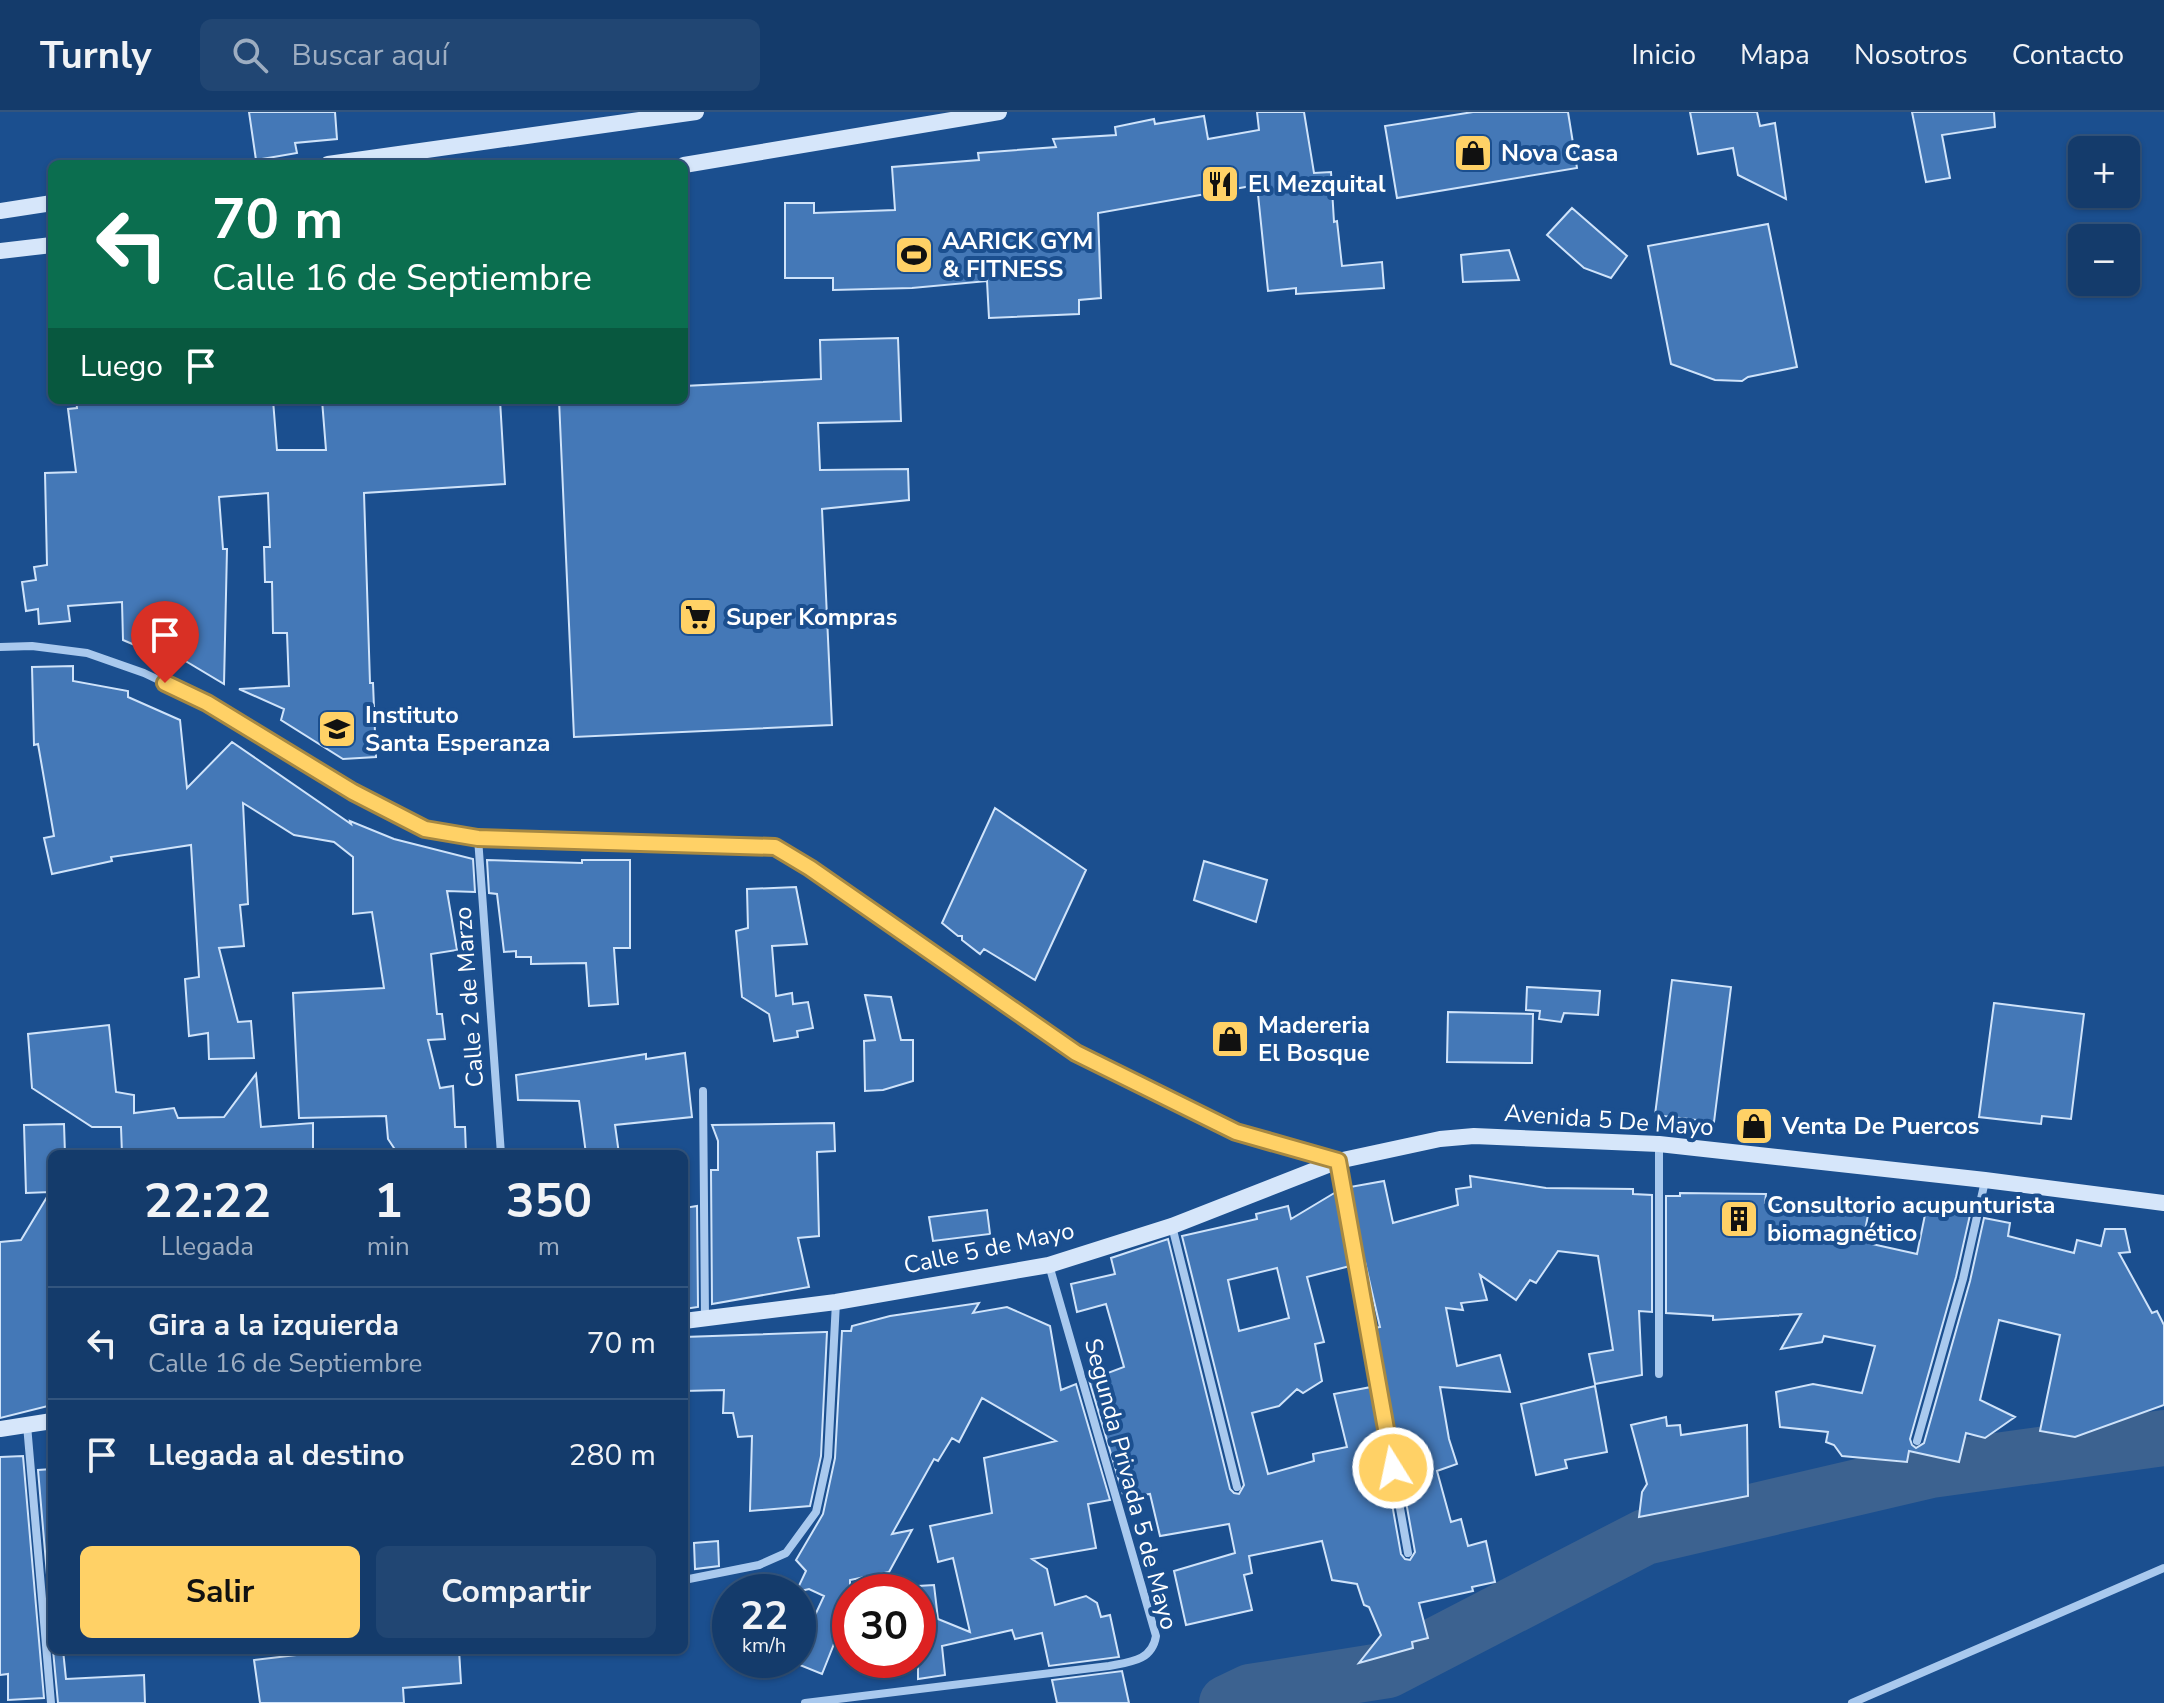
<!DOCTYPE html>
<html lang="es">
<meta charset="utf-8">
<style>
body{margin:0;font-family:"Nunito Sans",sans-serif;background:#214673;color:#f1f3f6;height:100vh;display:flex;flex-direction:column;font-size:30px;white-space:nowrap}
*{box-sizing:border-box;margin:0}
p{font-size:26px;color:#9dadc1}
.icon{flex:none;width:44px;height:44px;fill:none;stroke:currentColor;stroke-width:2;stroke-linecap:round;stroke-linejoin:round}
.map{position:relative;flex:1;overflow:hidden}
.details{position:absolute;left:48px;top:1038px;width:640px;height:504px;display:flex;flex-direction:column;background:#143b6b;border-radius:12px;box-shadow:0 2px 6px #0004,0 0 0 2px #33557e}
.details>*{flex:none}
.guide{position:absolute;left:48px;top:48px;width:640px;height:244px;border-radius:12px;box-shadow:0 2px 6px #0004,0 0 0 2px #33557e;background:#0b6e4f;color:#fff;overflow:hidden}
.fabs{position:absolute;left:2068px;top:24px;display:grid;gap:16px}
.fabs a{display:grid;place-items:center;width:72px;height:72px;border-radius:12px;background:#143b6b;box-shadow:0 2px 6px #0004,0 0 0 2px #33557e;font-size:40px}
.speed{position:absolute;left:712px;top:1462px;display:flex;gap:16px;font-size:40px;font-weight:700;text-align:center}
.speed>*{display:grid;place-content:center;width:104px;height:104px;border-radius:50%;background:#143b6b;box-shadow:0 2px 6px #0004,0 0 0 2px #33557e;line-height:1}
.speed small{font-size:20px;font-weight:400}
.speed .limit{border:12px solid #d22;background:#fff;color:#111}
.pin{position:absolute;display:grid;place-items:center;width:68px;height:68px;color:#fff;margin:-82px -34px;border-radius:50% 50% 50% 0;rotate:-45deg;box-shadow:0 0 8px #0007}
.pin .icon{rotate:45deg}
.me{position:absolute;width:88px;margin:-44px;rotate:350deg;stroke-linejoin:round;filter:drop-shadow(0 0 6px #0008)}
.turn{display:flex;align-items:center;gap:28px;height:168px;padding:0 32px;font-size:36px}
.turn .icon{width:104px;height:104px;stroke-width:2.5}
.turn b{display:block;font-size:56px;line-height:68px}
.then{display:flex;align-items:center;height:76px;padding:0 32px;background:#0003;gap:16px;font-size:30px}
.eta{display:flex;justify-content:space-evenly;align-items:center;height:136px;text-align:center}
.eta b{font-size:48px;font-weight:700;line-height:56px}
.button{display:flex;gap:16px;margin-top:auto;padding:16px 32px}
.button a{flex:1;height:92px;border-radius:12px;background:#ffd166;color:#111;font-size:32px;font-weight:700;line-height:92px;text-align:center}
.button a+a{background:#214673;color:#f1f3f6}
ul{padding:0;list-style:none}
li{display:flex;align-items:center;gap:24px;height:112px;padding:0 32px;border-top:2px solid #33557e}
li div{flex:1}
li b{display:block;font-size:30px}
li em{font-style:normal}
header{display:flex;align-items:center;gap:48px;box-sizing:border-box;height:112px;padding:0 40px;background:#143b6b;border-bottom:2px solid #33557e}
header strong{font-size:38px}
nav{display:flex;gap:44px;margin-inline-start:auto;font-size:28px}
.search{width:560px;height:72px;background:#214673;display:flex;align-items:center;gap:20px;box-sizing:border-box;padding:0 28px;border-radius:12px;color:#9dadc1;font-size:30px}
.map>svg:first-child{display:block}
</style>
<header>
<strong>Turnly</strong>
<div class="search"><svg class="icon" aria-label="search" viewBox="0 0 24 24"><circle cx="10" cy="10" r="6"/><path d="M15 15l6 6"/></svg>Buscar aquí</div>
<nav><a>Inicio</a><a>Mapa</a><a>Nosotros</a><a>Contacto</a></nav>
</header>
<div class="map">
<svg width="2164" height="1591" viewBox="0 0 2164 1591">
<rect width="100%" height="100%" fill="#1b4f8f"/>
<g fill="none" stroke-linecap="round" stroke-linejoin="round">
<path stroke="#3c6290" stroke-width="56" d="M1227 1591 1250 1580 1388 1558 1645 1425 1931 1358 2164 1326"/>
</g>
<path fill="#4478b7" stroke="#cfe3fa" stroke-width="2" fill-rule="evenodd" d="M249 0H335L337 27 295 31 297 41 256 48Z
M1257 0H1304L1314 61 1331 60 1334 110 1337 109 1342 154 1382 150 1384 176 1296 182V176L1268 179 1257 73 1098 101 1101 186 1079 188V202L989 206 987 169 912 176 833 178V166H785V91H814V101L895 98 892 55 979 48 978 41 1056 35 1053 27 1116 23 1115 15 1154 7 1155 12 1204 4 1208 27 1259 18Z
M1473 0H1568L1577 56 1397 86 1385 14Z
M1690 0H1757L1760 14 1775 11 1786 87 1738 63 1733 36 1698 42Z
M1912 0H1994L1995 15 1942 23 1950 66 1926 70Z
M1572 96 1627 144 1611 166 1584 156 1547 123Z
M1768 112 1797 255 1748 265 1742 269 1715 268 1671 252 1648 134Z
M1509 138 1519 168 1463 170 1461 143Z
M898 226 901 309 818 311 820 358 908 357 909 388 822 397 832 613 574 625 559 288H684V274L821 267 820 228Z
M76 288H273L277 338H326L322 288H500L505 372 364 381 370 571H373L376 645 343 647 281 608 284 597 239 577 289 574 287 521H273L272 470H265L264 435H270L268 381 219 385 223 437H227L224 572 172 541V549L123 528 122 490 68 494 70 509 39 512 38 497 26 499 22 470 36 468 34 455 47 453 45 361 76 360 68 297 77 296Z
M73 554V569L128 579V585L180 608 187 676 232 630 351 712 350 709 394 727 473 747 475 780 447 779 457 838 431 842 437 902H442L445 927 428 928 440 976 453 974 455 1015H465L466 1042H398L388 1027 386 1004 299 1006 293 881 384 876 372 800 353 802V745L334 730 294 723 243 691 248 792 240 793 244 834 219 836 238 910 251 909 254 946 209 947 208 921 189 924 185 867 199 865 191 733 111 745 112 749 52 762 44 726 54 724 38 632 34 633 32 555Z
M995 696 1086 758 1035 868 984 837 980 842 962 828V824H958L942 811Z
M487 748 582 751V748H630V836H614L618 892 589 894 586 851 531 852V845H516V839L504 840 497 782 489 781Z
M1204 749 1267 768 1256 810 1194 788Z
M796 775 807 832 772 834 776 884 792 881 793 892 808 890 813 916 797 919 798 925 774 929 769 902 742 885 736 819 748 816 747 777Z
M1672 868 1731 875 1714 1010 1655 1003Z
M1527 875 1600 879 1598 903 1564 901 1561 910 1539 907 1540 899 1526 898Z
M865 883 891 885 901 928H913V969L883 978 865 979 864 929 875 928Z
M1994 891 2084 902 2071 1007 2042 1004 2041 1012 1979 1005Z
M1448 900 1533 902 1532 951 1447 950Z
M109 913 116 980 134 983V1001L174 996 178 1006 224 1005 256 962 261 1015 313 1011V1042H122L121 1015H92L32 976 28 922Z
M685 941 692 1005 615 1013 619 1042H586L579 989 518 988 516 963 646 942V947Z
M834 1011 835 1039 817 1040 819 1124 798 1126 809 1175 712 1192 711 1058H718V1029L712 1013Z
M64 1012 65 1042H52V1293L0 1306V1130L21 1128 50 1080 26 1081 24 1013Z
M1470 1064 1546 1076 1633 1077V1082L1652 1083V1200L1639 1199 1642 1263 1595 1272 1589 1242 1613 1238 1598 1144 1558 1139 1536 1171 1530 1168 1516 1188 1480 1163 1487 1188 1461 1191 1463 1198 1446 1196 1457 1254 1500 1243 1510 1280 1440 1275 1449 1327 1457 1352 1437 1359 1451 1410 1461 1407 1468 1434 1486 1429 1495 1470 1472 1475 1473 1479 1419 1491 1428 1526 1412 1530 1413 1536 1359 1551 1381 1523 1369 1495 1364 1493 1357 1472 1332 1468 1322 1429 1249 1444 1252 1461 1244 1463 1252 1498 1186 1513 1174 1459 1235 1441 1229 1412 1160 1424 1150 1382 1124 1386 1089 1268 1124 1255 1106 1192 1077 1200 1071 1172 1115 1162 1111 1146 1168 1127 1230 1377 1234 1381 1239 1382 1244 1373 1182 1124 1257 1107 1256 1102 1288 1094 1291 1107 1336 1080 1350 1154 1307 1165 1324 1230 1315 1232 1322 1269 1303 1281 1297 1277 1279 1294 1252 1301 1268 1362 1314 1349 1313 1342 1347 1335 1334 1282 1371 1275 1401 1442 1405 1447 1410 1448 1415 1440 1375 1216 1380 1215 1365 1150 1363 1151 1350 1075 1384 1069 1393 1111 1458 1093 1456 1077 1471 1075ZM1277 1156 1289 1206 1239 1219 1228 1168Z
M1680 1081 1766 1082 1765 1091 1839 1102 1842 1087 1870 1092 1863 1130 1917 1142 1927 1093 1970 1103 1956 1165 1910 1327 1912 1333 1916 1336 1924 1331 1970 1169 1984 1106 2010 1111 2008 1124 2074 1141 2077 1128 2101 1134 2105 1117H2125L2130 1140 2119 1141 2152 1201 2157 1199 2164 1213V1293L2075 1325 2040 1319 2060 1223 1999 1208 1980 1288 2015 1305 1985 1326 1966 1321 1959 1350 1909 1339 1907 1350 1842 1344 1834 1333 1826 1330 1828 1320 1780 1315 1776 1280 1813 1272 1862 1281 1875 1234 1824 1224 1822 1230 1781 1237 1801 1202 1713 1208V1204L1666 1201V1084H1680Z
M697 1094 698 1195 684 1197V1096Z
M987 1098 990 1122 933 1129 929 1105Z
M979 1191 973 1201 1007 1195 1050 1214 1061 1278 1076 1272 1110 1388 1088 1392 1096 1436 1032 1447 1047 1457 1055 1493 1086 1484 1097 1491 1101 1505 1110 1503 1119 1545 1049 1554 1042 1521 1015 1527 1012 1518 942 1534 945 1563 918 1567V1474L934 1473 938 1507 970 1520 953 1446 938 1450 930 1414 992 1401 984 1346 1056 1329 982 1286 959 1330 952 1326 938 1349 934 1347 892 1422 912 1418 889 1460 850 1468V1528L838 1522 822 1562 790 1549 798 1548 800 1526 804 1527 824 1484 809 1477 796 1480 806 1459 796 1448 823 1402 835 1346 842 1219H851L852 1214 890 1204Z
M825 1220H827L821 1344 810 1394 750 1399 752 1324 738 1325 733 1301H723L724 1278 684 1279V1225Z
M1595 1274 1607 1340 1565 1348 1567 1356 1536 1363 1521 1292Z
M1666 1305 1667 1314 1680 1313 1681 1323 1747 1313 1748 1384 1639 1405 1642 1380 1647 1372 1631 1313Z
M23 1344 44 1586 8 1588V1562L0 1563V1345Z
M52 1357V1521L38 1358Z
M718 1429 719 1454 695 1457 694 1431Z
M53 1538H63L66 1567 144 1563 145 1591H58Z
M339 1538H459L461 1571 403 1576 404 1591H260L254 1548Z
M1122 1559 1129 1591H1057L1052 1568Z"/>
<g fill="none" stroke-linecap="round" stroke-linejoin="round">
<path stroke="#a9c9ee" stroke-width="8" d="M0 535 32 534 87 541 144 561 207 591 353 680 425 717 478 726 775 735 810 756 1076 941 1236 1020 1338 1049 1408 1441
M478 726 501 1042
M703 979 705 1206
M1172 1114 1237 1375
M1659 1262V1033
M27 1313 51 1591
M1917 1329 1963 1167 1985 1069
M684 1468 759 1453 786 1441 816 1400 828 1345 836 1190
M805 1591 1109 1554C1130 1550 1152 1549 1156 1524L1049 1153
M1852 1591 2164 1456"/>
<path stroke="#d6e6fa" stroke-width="16" d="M328 52 696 0
M684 53 999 0
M0 99 52 91
M0 139 52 133
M684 1209 836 1190 1049 1153 1172 1114 1338 1049 1440 1027 1474 1024 1659 1032 1985 1068 2164 1091
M0 1317 52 1309"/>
</g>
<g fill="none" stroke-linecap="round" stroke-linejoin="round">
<defs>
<path id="route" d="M165 571 207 591 353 680 425 717 478 726 775 735 810 756 1076 941 1236 1020 1338 1049 1393 1356"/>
</defs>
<use href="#route" stroke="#a68842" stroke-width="20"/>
<use href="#route" stroke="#ffd166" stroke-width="14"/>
</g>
<defs>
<symbol id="shop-square" viewBox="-11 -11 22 22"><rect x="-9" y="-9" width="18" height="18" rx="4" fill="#ffd166" stroke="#1b4f8f"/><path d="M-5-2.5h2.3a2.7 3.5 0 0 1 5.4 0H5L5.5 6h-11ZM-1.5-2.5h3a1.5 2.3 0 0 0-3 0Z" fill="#111"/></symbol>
<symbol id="restaurant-square" viewBox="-11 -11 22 22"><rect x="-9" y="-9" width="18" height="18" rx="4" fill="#ffd166" stroke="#1b4f8f"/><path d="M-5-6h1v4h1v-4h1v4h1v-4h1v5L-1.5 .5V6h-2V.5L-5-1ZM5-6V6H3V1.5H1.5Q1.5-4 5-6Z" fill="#111"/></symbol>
<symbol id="stadium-square" viewBox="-11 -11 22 22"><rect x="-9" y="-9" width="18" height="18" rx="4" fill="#ffd166" stroke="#1b4f8f"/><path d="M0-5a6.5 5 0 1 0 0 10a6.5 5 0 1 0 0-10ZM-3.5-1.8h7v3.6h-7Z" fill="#111"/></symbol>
<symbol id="supermarket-square" viewBox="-11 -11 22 22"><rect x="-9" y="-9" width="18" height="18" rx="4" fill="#ffd166" stroke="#1b4f8f"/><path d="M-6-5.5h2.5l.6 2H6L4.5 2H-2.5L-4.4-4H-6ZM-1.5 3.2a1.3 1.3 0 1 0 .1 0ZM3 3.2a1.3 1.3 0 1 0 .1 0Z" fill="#111"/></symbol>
<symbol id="school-square" viewBox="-11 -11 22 22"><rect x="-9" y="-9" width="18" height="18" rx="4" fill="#ffd166" stroke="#1b4f8f"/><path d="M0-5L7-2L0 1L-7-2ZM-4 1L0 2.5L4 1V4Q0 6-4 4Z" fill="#111"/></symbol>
<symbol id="building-square" viewBox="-11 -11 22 22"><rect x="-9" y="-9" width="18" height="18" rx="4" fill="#ffd166" stroke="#1b4f8f"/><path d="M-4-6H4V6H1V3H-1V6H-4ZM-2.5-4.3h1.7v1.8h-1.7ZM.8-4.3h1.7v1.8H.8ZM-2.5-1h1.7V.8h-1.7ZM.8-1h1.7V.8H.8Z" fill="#111"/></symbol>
</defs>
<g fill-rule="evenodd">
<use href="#shop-square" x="1451" y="19" width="44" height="44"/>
<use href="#restaurant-square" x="1198" y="50" width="44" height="44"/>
<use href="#stadium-square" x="892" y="121" width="44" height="44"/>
<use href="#supermarket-square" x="676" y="483" width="44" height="44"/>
<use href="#school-square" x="315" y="595" width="44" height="44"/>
<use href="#shop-square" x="1208" y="905" width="44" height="44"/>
<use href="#shop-square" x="1732" y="992" width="44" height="44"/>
<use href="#building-square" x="1717" y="1085" width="44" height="44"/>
</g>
<g text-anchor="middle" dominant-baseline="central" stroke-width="8" stroke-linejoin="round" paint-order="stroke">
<g font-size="24" font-weight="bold" fill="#fff" stroke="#1b4f8f" text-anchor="start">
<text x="1501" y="41">Nova Casa</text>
<text x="1248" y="72">El Mezquital</text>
<text x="942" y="129">AARICK GYM<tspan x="942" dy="28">&amp; FITNESS</tspan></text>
<text x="726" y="505">Super Kompras</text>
<text x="365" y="603">Instituto<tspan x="365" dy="28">Santa Esperanza</tspan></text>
<text x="1258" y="913">Madereria<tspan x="1258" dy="28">El Bosque</tspan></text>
<text x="1782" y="1014">Venta De Puercos</text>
<text x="1767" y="1093">Consultorio acupunturista<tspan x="1767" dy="28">biomagnético</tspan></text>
</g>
<g font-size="24" fill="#fff" stroke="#1b4f8f">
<text transform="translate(469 885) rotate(-94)">Calle 2 de Marzo</text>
<text transform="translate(1609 1008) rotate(4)">Avenida 5 De Mayo</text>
<text transform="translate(989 1136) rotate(-12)">Calle 5 de Mayo</text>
<text transform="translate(1131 1372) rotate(75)">Segunda Privada 5 de Mayo</text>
</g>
</g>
</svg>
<div class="fabs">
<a>+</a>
<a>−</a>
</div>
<div class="speed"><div>22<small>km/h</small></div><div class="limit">30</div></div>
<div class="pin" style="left:165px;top:571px;background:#d93025"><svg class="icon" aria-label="arrive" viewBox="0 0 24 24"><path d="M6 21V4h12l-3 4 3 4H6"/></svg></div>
<svg class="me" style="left:1393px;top:1356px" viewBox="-20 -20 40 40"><circle r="17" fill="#ffd166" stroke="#fff" stroke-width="3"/><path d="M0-11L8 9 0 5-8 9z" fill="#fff"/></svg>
<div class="guide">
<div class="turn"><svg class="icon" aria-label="left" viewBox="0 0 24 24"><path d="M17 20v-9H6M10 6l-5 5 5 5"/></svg><div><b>70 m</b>Calle 16 de Septiembre</div></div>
<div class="then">Luego<svg class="icon" aria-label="arrive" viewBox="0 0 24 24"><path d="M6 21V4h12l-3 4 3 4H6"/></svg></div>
</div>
<section class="details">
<div class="eta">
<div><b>22:22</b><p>Llegada</p></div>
<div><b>1</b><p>min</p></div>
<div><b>350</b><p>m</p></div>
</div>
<ul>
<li><svg class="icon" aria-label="left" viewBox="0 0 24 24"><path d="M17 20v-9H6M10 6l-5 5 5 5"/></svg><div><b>Gira a la izquierda</b><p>Calle 16 de Septiembre</p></div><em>70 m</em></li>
<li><svg class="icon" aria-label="arrive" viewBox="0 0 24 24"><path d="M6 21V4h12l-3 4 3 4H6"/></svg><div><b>Llegada al destino</b></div><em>280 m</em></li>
</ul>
<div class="button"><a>Salir</a><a>Compartir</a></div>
</section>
</div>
